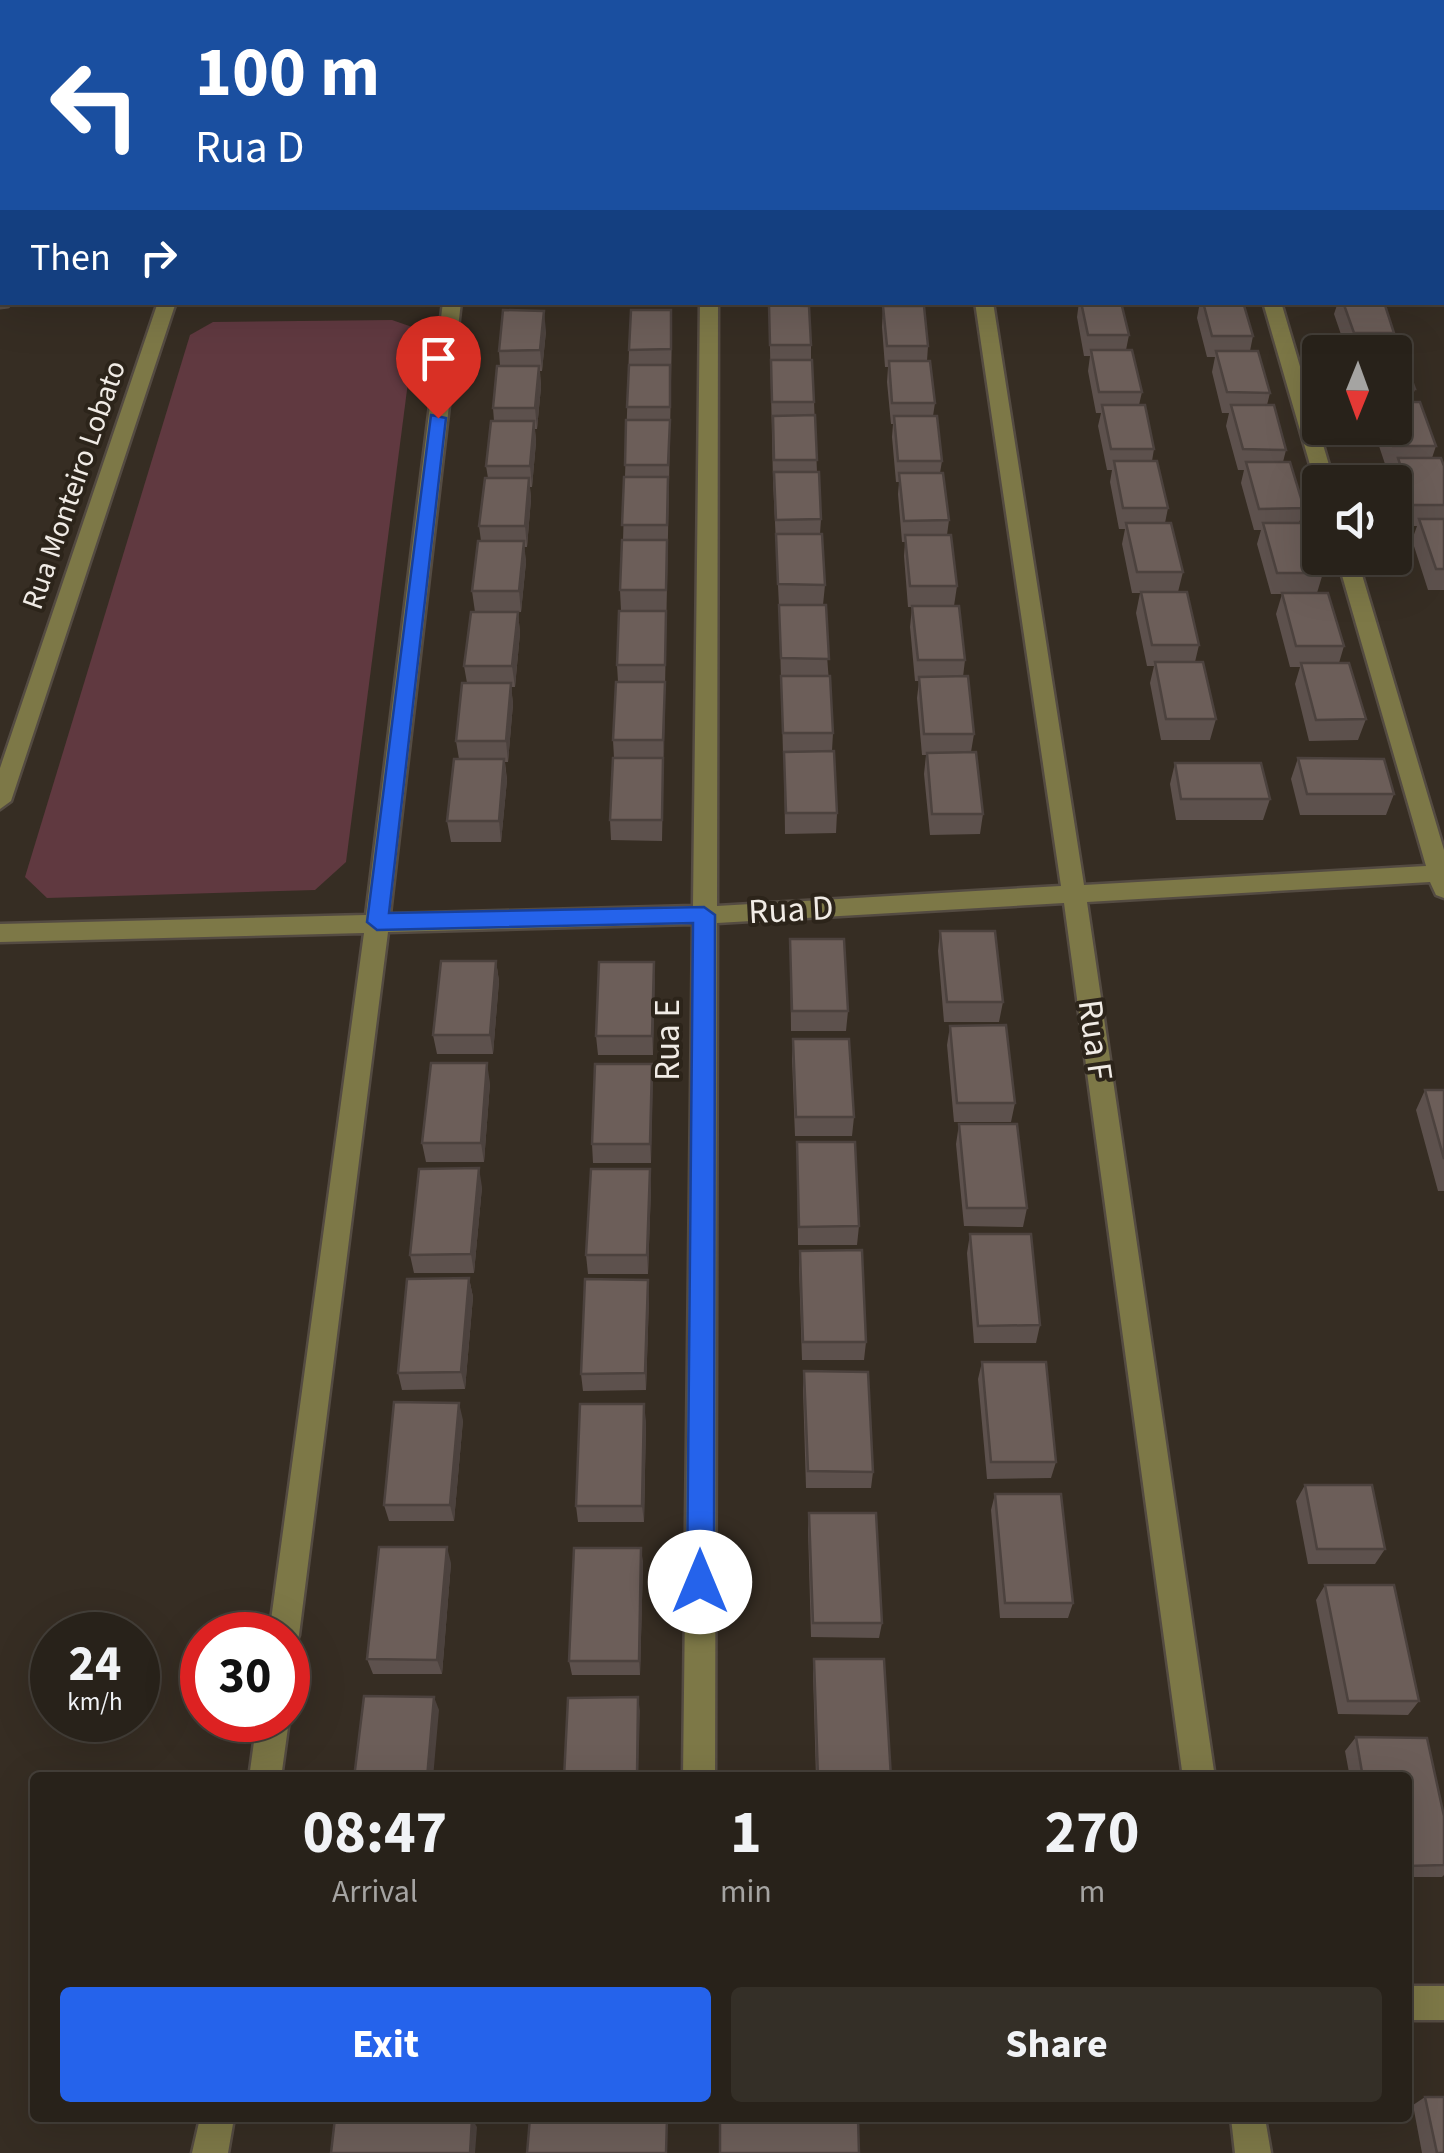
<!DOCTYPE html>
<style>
body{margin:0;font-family:"Source Sans 3",sans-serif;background:#342f27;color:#f1f3f6;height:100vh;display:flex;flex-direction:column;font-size:38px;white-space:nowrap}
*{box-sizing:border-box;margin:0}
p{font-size:32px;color:#a5a4a2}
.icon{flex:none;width:55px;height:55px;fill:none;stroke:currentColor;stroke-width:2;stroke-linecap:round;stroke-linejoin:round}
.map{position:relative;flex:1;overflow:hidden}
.drawer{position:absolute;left:30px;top:1772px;width:1382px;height:350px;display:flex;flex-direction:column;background:#28221a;border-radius:10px;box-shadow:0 10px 40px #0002,0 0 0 2px #443f39}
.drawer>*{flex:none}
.top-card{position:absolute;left:0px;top:0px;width:1445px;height:305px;box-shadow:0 10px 40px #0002,0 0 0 2px #443f39;background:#1a4fa0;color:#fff;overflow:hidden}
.needle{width:65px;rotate:181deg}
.controls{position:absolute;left:1302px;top:335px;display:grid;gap:20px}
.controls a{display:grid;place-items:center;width:110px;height:110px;border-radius:10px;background:#28221a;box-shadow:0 10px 40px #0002,0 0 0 2px #443f39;font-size:50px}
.speed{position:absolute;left:30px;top:1612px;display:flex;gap:20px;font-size:50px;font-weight:700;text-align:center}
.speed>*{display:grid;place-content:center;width:130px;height:130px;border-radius:50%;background:#28221a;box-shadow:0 10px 40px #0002,0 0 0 2px #443f39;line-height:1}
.speed small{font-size:25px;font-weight:400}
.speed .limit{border:15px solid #d22;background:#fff;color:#111}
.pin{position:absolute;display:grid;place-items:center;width:85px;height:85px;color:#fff;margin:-102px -42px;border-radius:50% 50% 50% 0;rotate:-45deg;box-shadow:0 0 10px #0007}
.pin .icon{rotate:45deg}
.me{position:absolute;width:110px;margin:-55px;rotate:0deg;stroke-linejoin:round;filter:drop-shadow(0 0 8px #0008)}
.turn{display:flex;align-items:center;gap:35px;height:210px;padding:0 30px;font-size:45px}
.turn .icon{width:130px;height:130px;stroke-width:2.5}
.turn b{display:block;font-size:70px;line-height:85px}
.then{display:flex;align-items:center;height:95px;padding:0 30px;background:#0003;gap:20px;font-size:38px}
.eta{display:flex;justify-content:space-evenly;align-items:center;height:170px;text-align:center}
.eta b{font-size:60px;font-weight:700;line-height:70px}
.primary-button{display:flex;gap:20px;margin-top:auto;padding:20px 30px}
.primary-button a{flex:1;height:115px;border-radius:10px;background:#2563eb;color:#fff;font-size:40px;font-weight:700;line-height:115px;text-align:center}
.primary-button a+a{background:#342f27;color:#f1f3f6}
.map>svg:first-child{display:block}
</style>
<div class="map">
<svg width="1444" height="2153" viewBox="0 0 1444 2153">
<rect width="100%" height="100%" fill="#362d23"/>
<path fill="#603940" d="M392 320 415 328 346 862 315 890 47 898 25 877 190 335 213 322Z"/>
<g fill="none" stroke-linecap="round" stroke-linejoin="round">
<defs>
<path id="minor" d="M475 0H489V2H475Z
M704 0H718V2H704Z
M931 0H945V2H931Z
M1166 0H1180L1181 2H1167Z
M1383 0H1397L1398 2H1384Z
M2 63V77L0 78V64Z
M1442 117 1444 118V131L1442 130Z
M1442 279H1444V289H1442Z
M0 297 2 302H10L8 306 0 307Z
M158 302H176L11 801 0 809V768Z
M443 302H461L390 914 693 906 700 302H718L717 906 1061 886 975 302H993L1084 885 1426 866 1337 558H1357L1444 850V898L1436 895 1430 882 1087 902 1215 1778H1183L1064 903 717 923 715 1778H683L693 924 388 932 299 1635 295 1645 288 1648V1635H269L364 933 0 942V924L366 915Z
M1263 302H1281L1334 482H1320V487L1315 482Z
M288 1717 289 1720 281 1778H249L257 1720Z
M1408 1986H1444V2020H1408Z
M200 2118H234L228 2153H192Z
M1231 2118H1265L1271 2153H1235Z"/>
</defs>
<use href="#minor" stroke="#544b42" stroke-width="5"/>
<use href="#minor" fill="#7d7847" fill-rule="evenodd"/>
</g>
<path fill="#5d514d" d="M537 0H572L571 2H537Z
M641 0H675V2H641Z
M755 0H789V2H755Z
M859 0H893V2H859Z
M1011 0H1047V2H1012Z
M1114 0H1151V2H1115Z
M1230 0H1269V2H1231Z
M1331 0H1370V2H1332Z
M1079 302H1121L1129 335 1126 350 1142 392 1139 405 1154 449 1152 461 1168 508 1165 523 1183 572 1178 592 1199 645 1195 662 1216 719 1210 740H1161L1150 683 1154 666H1147L1136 613 1140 593H1132L1122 544 1125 529H1119L1110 482 1112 470H1107L1098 426 1101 413H1096L1088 371 1090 356H1084L1077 317Z
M1200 302H1243L1253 336 1250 351 1270 393 1267 405 1286 450 1283 462 1304 508 1299 523 1323 573 1317 593 1344 646 1339 663 1366 719 1358 740 1309 741 1295 684 1300 667H1290L1276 614 1282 594H1271L1257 544 1261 530H1254L1241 483 1244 470H1238L1226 426 1229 413H1222L1212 372 1215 357H1207L1197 318Z
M1338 302H1384L1394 333 1390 348H1400L1415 389 1411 402H1420L1436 446 1432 458H1441L1444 466V590H1428L1412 540 1417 526H1406L1395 492V482H1392L1391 479 1395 467H1386L1373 428H1395V352H1347L1334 314Z
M769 305 811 345V360L814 402 817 472 821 519 820 534 825 585 823 605 833 733 832 751 837 813 836 833 785 834 784 754H783L779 606 773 481Z
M883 306 928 346 927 361 935 403 933 416 942 461 940 473 949 520 947 535 957 586 954 606 965 660 963 677 974 734 971 752 983 814 980 834 930 835 924 774 926 755H922L917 698 919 681H915L910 627 912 607H908L904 556 905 542H902L898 494 899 482H896L892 437 893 424H891L887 382 888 367H885L882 327Z
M546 331 542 371H540L541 387 537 429H535L536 442 532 487H530L531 499 527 547H524L526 562 521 612H518L520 633 515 687H511L513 704 508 762H505L507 780 501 842H451L447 821 459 759 456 741 467 683 464 666 475 612 472 591 481 541 479 526 488 478 486 466 494 421 493 408 500 366 499 351Z
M672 331 662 841 611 840 610 820 614 758 613 740 618 682 617 665 621 611 620 590 623 540 629 350Z
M1298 758 1394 794 1386 815H1300L1291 779Z
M1175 763 1270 799 1263 820H1176L1170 784Z
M940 931 1003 1002 999 1022H944L938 951Z
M790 939 848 1011 846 1031H791Z
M496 961 499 981 493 1054H437L433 1035Z
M654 962 653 1055H598L596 1036Z
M950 1026 1015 1103 1011 1122H954L947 1045Z
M793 1039 854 1117 852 1136H795L792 1059Z
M652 1064 651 1163H593L592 1144Z
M490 1083 484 1162H426L422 1143Z
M1425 1090H1444V1191H1438L1416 1110Z
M959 1124 1027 1208 1023 1227 964 1226 956 1144Z
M797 1142 859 1226 857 1245H798Z
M482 1187 474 1273H414L410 1255Z
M651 1188 648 1274H588L586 1255Z
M970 1234 1040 1325 1036 1343H974L967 1253Z
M800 1251 866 1342 864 1360H802L799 1269Z
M469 1278 473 1297 465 1389 402 1390 398 1373Z
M649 1298 646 1390 583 1391 581 1374Z
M982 1362 1056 1462 1051 1478 987 1479 978 1379Z
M804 1371 873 1472 871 1488H806L803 1389Z
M463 1420 454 1521H389L384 1505Z
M646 1421 644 1522H578L576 1506Z
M1305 1485 1385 1549 1375 1564H1308L1296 1501Z
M995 1494 1073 1603 1068 1618H1000L991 1510Z
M809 1513 882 1623 879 1638 811 1637 808 1529Z
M641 1548 643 1564 640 1675H572L569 1661Z
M451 1563 442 1674H373L367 1659Z
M1325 1585 1419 1701 1408 1715 1338 1714 1316 1600Z
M814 1659 891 1778H816L813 1673Z
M1356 1737 1427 1738 1444 1816V1875L1442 1877H1408V1778H1350L1345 1751Z
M1425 2097 1444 2153H1422L1413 2105Z"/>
<path fill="#4c423e" d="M544 311 546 331 542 371 540 350Z
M539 366 541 387 537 429 535 408Z
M534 421 536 442 532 487 530 466Z
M529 478 531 499 527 547 525 526Z
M524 541 526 562 521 612 519 591Z
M518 612 520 633 515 687 512 666Z
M665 682V703L664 760 663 740Z
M511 683 513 704 508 762 506 741Z
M504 759 507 780 501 842 499 821Z
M496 961 499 981 493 1054 490 1035Z
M654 962 655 982 653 1055 652 1036Z
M487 1063 490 1083 484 1162 481 1143Z
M652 1064 653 1083 651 1163 650 1144Z
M479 1168 482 1187 474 1273 471 1254Z
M650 1169 651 1188 648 1274 647 1255Z
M469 1278 473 1297 465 1389 461 1372Z
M648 1280 649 1298 646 1390 645 1373Z
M459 1403 463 1420 454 1521 450 1505Z
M644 1404 646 1421 644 1522 642 1506Z
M447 1547 451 1563 442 1674 437 1660Z
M641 1548 643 1564 640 1675 639 1661Z
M434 1697 439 1710 433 1778H427Z
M638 1697 640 1711 638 1778H637Z
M472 2119 477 2127 475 2153H470Z"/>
<path fill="#6c5e59" stroke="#4c423e" stroke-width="2.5" d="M306 0H340L339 2H306Z
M418 0H451V2H417Z
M1442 167H1444V200H1442Z
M1081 302H1121L1129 335H1088Z
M1203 302H1243L1253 336H1212Z
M1343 302H1384L1394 333H1354Z
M769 305 809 306 811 345H770Z
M883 306H924L928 346H887Z
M503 310 544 311 540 350 499 351Z
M631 310H671V349L629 350Z
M1359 348H1400L1415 389H1395V352H1360Z
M1091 350H1132L1142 392H1099Z
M1216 351H1258L1270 393 1227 392Z
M771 360H812L814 402H772Z
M889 361H930L935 403H892Z
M629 365H670V407H627Z
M497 366H539L535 408H493Z
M1395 402H1420L1436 446H1393L1387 428H1395Z
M1102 405H1145L1154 449H1111Z
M1231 405H1274L1286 450 1243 449Z
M815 415 817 460H774L773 416Z
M894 416H937L942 461H898Z
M626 420H670L668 465H625Z
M491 421H534L530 466H486Z
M1398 458H1441L1444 466V505H1413Z
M1114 461H1157L1168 508H1123Z
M1246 462H1290L1304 508 1259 509Z
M774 472H819L821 519 776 520Z
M899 473H943L949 520 904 521Z
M624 477H668L667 525H622Z
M485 478H529L525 526H479Z
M1419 519H1444V569H1436Z
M1126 523H1171L1183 572H1137Z
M1263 523H1308L1323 573H1277Z
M776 534H822L825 585 778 584Z
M905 535H951L957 586H910Z
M622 540H667L666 590H620Z
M478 541H524L519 591H472Z
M1141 592H1187L1199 645H1152Z
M1282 593H1328L1344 646H1296Z
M779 605H826L829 659 781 658Z
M912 606H959L965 660H918Z
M619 611H666L665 665H617Z
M471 612H518L512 666H464Z
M1155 662H1203L1216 719H1166Z
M1301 663H1349L1366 719 1316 720Z
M781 676H830L833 733H783Z
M968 676 974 734H924L919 677Z
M616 682H665L663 740H613Z
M462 683H511L506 741H456Z
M834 751 837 813H786L784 752Z
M976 752 983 814H932L927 753Z
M613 758H663L662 820H610Z
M1298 758 1384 759 1394 794H1307Z
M454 759H504L499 821H447Z
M1175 763H1261L1270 799H1181Z
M940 931H995L1003 1002H947Z
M790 939H844L848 1011H792Z
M441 961H496L490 1035H433Z
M599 962H654L652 1036H596Z
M1006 1025 1015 1103H957L950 1026Z
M793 1039H849L854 1117H796Z
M431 1063H487L481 1143H422Z
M595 1064H652L650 1144H592Z
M1425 1090H1444V1159Z
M959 1124H1017L1027 1208H967Z
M797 1142H855L859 1226 799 1227Z
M479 1168 471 1254 410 1255 419 1169Z
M591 1169H650L647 1255H586Z
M970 1234H1031L1040 1325 978 1326Z
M862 1250 866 1342H803L800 1251Z
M469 1278 461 1372 398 1373 407 1279Z
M585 1279 648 1280 645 1373 581 1374Z
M982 1362H1046L1056 1462H991Z
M804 1371 868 1372 873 1472 808 1471Z
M394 1402 459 1403 450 1505H384Z
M580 1404H644L642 1506H576Z
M1305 1485H1372L1385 1549H1317Z
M995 1494H1061L1073 1603H1005Z
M809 1513H876L882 1623H813Z
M379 1547H447L437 1660 367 1659Z
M574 1548H641L639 1661H569Z
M1325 1585H1394L1419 1701H1348Z
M814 1659H884L891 1778H818Z
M364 1696 434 1697 427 1778H354Z
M638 1697 637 1778H564L568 1698Z
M1356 1737 1427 1738 1444 1816V1865L1408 1866V1778H1363Z
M1425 2097H1444V2153H1437Z
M335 2118 472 2119 470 2153H331Z
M530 2118H667L666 2153H527Z
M720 2118H858L859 2153H720Z"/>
<path fill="#2563eb" stroke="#184099" stroke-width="2.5" d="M431 415 446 418 389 913 704 907 715 915 714 1582 710 1591 700 1594 691 1591 687 1582 693 923 377 930 367 922Z"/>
<g text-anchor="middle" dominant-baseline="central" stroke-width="8" stroke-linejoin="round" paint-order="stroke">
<g font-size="30" fill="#f0ebe5" stroke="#2c241a">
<text transform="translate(74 485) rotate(-71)">Rua Monteiro Lobato</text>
</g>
<g font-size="35" fill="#f0ebe5" stroke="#2c241a">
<text transform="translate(791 910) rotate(-3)">Rua D</text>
<text transform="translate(668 1040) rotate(-90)">Rua E</text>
<text transform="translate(1095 1040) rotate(82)">Rua F</text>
</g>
</g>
</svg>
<div class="controls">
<a><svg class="needle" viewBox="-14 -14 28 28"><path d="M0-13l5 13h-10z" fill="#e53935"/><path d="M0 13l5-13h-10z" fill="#a5a4a2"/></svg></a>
<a><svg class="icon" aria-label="sound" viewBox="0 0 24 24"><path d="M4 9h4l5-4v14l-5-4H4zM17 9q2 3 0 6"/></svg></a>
</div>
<div class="speed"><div>24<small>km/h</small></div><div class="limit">30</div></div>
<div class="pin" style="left:438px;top:418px;background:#d93025"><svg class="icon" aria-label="arrive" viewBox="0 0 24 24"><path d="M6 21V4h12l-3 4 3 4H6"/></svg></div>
<svg class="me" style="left:700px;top:1582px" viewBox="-20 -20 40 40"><circle r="19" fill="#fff"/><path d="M0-13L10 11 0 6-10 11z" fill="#2563eb"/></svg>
<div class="top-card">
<div class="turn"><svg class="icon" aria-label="left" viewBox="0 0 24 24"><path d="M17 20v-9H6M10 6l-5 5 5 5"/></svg><div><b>100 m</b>Rua D</div></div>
<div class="then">Then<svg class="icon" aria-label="right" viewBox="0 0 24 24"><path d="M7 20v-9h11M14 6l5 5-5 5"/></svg></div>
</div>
<section class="drawer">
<div class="eta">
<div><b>08:47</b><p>Arrival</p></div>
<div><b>1</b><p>min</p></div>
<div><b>270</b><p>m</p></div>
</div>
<div class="primary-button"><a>Exit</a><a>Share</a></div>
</section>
</div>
